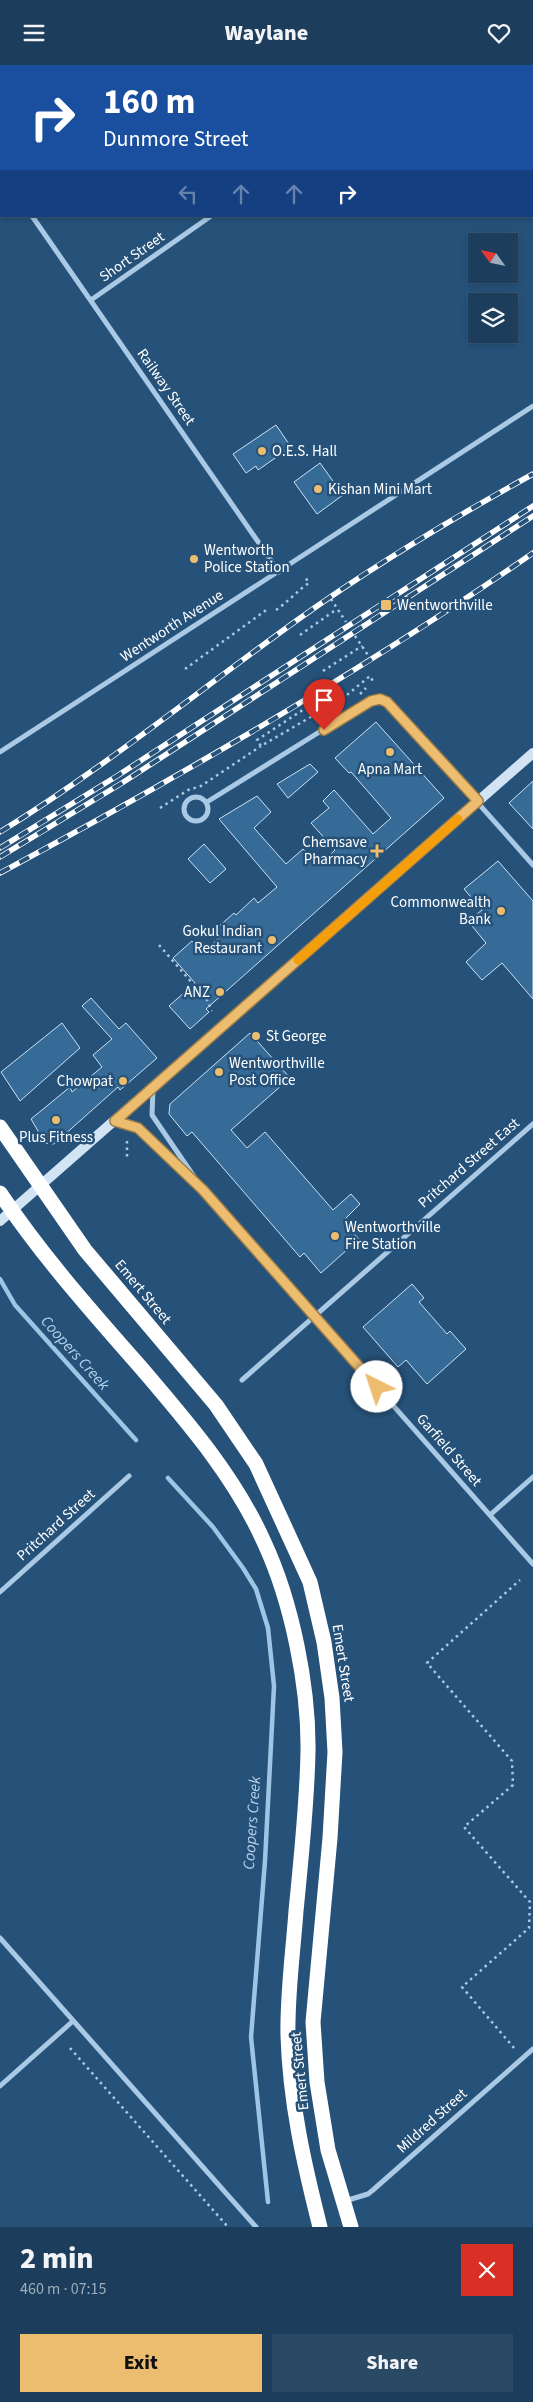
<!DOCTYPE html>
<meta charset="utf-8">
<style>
body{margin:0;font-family:"Source Sans 3",sans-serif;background:#294965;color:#f1f3f6;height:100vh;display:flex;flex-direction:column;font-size:19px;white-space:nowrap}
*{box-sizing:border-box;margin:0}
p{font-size:16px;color:#a0aebb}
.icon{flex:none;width:28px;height:28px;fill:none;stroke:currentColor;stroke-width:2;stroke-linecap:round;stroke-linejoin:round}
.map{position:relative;height:2162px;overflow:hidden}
.sheet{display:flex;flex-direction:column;background:#1c3e5c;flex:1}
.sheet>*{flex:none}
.top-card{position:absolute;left:0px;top:0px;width:534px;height:152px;box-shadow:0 2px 8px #0003,0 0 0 1px #3a5772;background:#1a4fa0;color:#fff;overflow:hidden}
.needle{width:32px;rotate:303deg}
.tools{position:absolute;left:468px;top:168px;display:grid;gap:10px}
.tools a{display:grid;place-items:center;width:50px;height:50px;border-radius:0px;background:#1c3e5c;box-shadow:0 2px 8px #0003,0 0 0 1px #3a5772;font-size:25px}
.pin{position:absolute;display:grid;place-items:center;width:42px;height:42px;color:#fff;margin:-51px -21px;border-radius:50% 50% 50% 0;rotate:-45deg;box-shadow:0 0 5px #0007}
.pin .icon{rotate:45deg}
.me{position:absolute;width:55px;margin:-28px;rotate:319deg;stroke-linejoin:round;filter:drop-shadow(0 0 4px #0008)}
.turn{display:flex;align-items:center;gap:18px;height:105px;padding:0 20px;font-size:22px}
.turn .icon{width:65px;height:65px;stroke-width:2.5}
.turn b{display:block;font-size:35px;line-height:42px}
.lanes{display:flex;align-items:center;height:48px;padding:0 20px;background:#0003;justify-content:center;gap:25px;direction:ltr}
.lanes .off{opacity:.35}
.round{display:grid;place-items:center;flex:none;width:52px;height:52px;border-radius:0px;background:#294965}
.overview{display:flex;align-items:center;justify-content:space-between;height:85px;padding:0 20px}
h1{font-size:30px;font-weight:800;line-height:38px}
.button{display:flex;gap:10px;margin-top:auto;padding:10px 20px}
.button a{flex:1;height:58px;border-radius:0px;background:#ecbd6f;color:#111;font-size:20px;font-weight:800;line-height:58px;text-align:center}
.button a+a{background:#294965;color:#f1f3f6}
header{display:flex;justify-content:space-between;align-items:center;height:65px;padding:0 20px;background:#1c3e5c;font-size:22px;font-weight:800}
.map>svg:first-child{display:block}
</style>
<header><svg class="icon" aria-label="menu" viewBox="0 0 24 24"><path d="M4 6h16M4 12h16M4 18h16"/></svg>Waylane<svg class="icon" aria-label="heart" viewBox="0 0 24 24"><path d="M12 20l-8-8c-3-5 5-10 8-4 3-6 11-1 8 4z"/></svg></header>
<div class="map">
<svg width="533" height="2162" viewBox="0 0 533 2162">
<rect width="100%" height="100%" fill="#26527a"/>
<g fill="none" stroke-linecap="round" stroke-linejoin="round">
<path stroke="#9ec5e4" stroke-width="4.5" d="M505 0V1
M532 42H533
M0 1214 15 1240 136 1375
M168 1413 213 1462 243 1503 256 1524 268 1563 274 1621 265 1796 251 1972 268 2137"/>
</g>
<path fill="#366a97" stroke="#cce1f3" d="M276 360 291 382 258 405 256 401 246 408 233 389Z
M320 398 343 430 317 449 294 417Z
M376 657 444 733 206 944 209 947 190 964 169 941 195 918 173 893 192 876 203 888 221 871 216 864 234 848 236 850 254 833 258 838 277 822 219 754 257 731 271 747 254 763 286 799 303 784 318 801 335 785 311 758 329 743 323 736 334 725 373 769 391 753 351 707 349 708 335 693Z
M310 699 318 707 288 733 277 719Z
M533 716V764L509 738Z
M204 779 226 804 210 818 188 794Z
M498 796 533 836V934L502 898 482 915 466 897 486 878 468 856 482 845 464 824Z
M91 933 119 964 126 958 157 993 120 1025 118 1022 54 1079 45 1078 31 1054 70 1022 72 1027 102 1002 93 990 112 974 82 941Z
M62 958 80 983 20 1036 1 1007Z
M250 968 290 1013 231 1065 247 1083 265 1067 333 1145 351 1129 360 1139 343 1156 359 1174 321 1208 304 1188 300 1192 192 1067 187 1071 169 1049 170 1039Z
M412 1219 424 1233 419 1237 447 1269 450 1266 466 1284 427 1319 406 1295 398 1302 363 1262Z"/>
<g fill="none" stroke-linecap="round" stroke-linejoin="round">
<path stroke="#a9c9e4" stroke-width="2.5" stroke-dasharray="2.5 4" stroke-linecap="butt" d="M331 534 346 557
M276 545C288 537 297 526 309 518L305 512
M300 570 337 544
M355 571 370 593
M185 604 269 543
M323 606 362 581
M360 629 366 623
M324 631 257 675 261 681 321 646 332 647
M160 743 188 725 201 721 261 681
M159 880 207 935 212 946
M127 1076V1092
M70 1983 228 2162
M514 1983 462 1922 529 1863 530 1837 464 1762 513 1720 512 1696 427 1598 520 1515"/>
<path stroke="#a9c9e4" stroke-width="5" d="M423 1 425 0
M0 106 1 108
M32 151 279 507
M91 235 211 151
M0 687 533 341
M184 744a12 12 0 1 1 24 0a12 12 0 1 1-24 0Z
M207 737 353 646C366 639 376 630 390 639L533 800
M153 1024 152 1050 197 1116
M116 1056 138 1063 203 1125 533 1499
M242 1315 533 1059
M490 1450 533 1412
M0 1527 129 1411
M0 1873 256 2162
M0 2021 73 1956
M345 2136 368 2129 373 2125 533 1984"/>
<path stroke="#d2e4f4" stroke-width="10" d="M0 1156 533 688"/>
<path stroke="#fff" stroke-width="15" d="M0 1062 85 1185 216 1340 256 1399 310 1517 324 1577 332 1633 335 1687 330 1773 313 1957 317 2017 328 2085 351 2162
M0 1128C42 1191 93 1248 143 1305 189 1359 235 1412 264 1477 292 1537 309 1622 308 1687 307 1740 301 1794 296 1846 293 1888 287 1930 288 1971 290 2037 304 2099 320 2162"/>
<defs>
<path id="rail" d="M0 767C96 708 183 638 274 572 356 511 444 458 533 409
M0 783 117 711 533 441
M0 792 122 718 533 451
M0 808C183 710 362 606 533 488"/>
</defs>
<use href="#rail" stroke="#fff" stroke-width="5.5"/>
<use href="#rail" stroke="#26527a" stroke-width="4" stroke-dasharray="11" stroke-linecap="butt"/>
<path stroke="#a9c9e4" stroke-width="2.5" stroke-dasharray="2.5 4" stroke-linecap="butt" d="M342 634 370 611 374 618"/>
</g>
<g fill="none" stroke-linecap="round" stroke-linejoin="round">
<defs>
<path id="route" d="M324 665 371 636 380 634 387 637 478 736 115 1056 138 1063 203 1125 377 1322"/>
</defs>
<use href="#route" stroke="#997b48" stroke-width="12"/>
<use href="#route" stroke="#ecbd6f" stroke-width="9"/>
<path stroke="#f59e0b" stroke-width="9" d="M298 895 458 754"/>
</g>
<g fill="#ecbd6f" stroke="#26527a" stroke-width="2">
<circle cx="262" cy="386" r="5"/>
<circle cx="318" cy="424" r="5"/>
<circle cx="194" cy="494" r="5"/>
<rect x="380" y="534" width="12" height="12" rx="2.5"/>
<circle cx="390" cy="687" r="5"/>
<path d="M374.5 778.5h5v5h5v5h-5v5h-5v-5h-5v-5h5z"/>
<circle cx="501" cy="846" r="5"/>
<circle cx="272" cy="875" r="5"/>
<circle cx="220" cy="927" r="5"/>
<circle cx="256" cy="971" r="5"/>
<circle cx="219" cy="1007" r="5"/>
<circle cx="123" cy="1016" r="5"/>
<circle cx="56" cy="1055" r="5"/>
<circle cx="335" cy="1171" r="5"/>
</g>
<g text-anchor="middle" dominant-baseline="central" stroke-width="5" stroke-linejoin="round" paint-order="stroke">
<g font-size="15" fill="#fff" stroke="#26527a">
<text transform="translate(132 192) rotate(-35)">Short Street</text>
<text transform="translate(166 322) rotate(55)">Railway Street</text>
<text transform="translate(172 561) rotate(-33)">Wentworth Avenue</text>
<text transform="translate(469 1098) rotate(-41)">Pritchard Street East</text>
<text transform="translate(143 1227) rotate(50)">Emert Street</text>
<text transform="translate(449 1385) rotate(49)">Garfield Street</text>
<text transform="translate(56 1460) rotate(-42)">Pritchard Street</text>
<text transform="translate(343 1598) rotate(81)">Emert Street</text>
<text transform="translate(300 2006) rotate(-96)">Emert Street</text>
<text transform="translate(432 2056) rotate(-42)">Mildred Street</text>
</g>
<g font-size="15" fill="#fff" stroke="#26527a" text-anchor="start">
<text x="272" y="386">O.E.S. Hall</text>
<text x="328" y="424">Kishan Mini Mart</text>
<text x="204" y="485">Wentworth<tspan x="204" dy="17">Police Station</tspan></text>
<text x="397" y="540">Wentworthville</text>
<text x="390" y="704" text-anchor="middle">Apna Mart</text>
<text x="367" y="777" text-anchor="end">Chemsave<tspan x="367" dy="17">Pharmacy</tspan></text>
<text x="491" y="837" text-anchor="end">Commonwealth<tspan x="491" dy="17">Bank</tspan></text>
<text x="262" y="866" text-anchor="end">Gokul Indian<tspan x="262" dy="17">Restaurant</tspan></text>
<text x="210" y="927" text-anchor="end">ANZ</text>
<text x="266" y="971">St George</text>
<text x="229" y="998">Wentworthville<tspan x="229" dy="17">Post Office</tspan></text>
<text x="113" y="1016" text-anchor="end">Chowpat</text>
<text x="56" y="1072" text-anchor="middle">Plus Fitness</text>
<text x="345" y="1162">Wentworthville<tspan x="345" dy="17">Fire Station</tspan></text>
</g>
<g font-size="16" font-style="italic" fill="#b4d2ec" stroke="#26527a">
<text transform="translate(75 1288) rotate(48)">Coopers Creek</text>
<text transform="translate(252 1758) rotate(-86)">Coopers Creek</text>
</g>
</g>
</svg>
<div class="tools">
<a><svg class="needle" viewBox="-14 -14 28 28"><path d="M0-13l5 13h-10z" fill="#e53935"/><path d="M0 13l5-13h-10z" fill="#a0aebb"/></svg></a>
<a><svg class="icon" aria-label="layers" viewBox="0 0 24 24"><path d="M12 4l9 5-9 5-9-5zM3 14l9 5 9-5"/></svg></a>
</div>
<div class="pin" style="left:324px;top:665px;background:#d93025"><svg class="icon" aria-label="arrive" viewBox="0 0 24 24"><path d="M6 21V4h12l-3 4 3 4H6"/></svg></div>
<svg class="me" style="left:377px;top:1322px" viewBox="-20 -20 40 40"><circle r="19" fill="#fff"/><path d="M0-13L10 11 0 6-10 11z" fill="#ecbd6f"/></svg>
<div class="top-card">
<div class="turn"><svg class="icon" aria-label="right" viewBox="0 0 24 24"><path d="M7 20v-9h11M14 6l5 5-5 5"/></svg><div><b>160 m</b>Dunmore Street</div></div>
<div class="lanes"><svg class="icon off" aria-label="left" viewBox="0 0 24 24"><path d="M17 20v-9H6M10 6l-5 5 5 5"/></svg><svg class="icon off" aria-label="ahead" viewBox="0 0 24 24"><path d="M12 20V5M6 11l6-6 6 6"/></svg><svg class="icon off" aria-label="ahead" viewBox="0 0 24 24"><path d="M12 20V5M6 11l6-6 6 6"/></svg><svg class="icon" aria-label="right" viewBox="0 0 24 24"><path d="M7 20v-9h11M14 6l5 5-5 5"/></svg></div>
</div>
</div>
<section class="sheet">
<div class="overview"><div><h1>2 min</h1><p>460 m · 07:15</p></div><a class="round" style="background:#d93025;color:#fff"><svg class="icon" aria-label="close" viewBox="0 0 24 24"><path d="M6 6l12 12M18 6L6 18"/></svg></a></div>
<div class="button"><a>Exit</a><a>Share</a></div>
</section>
